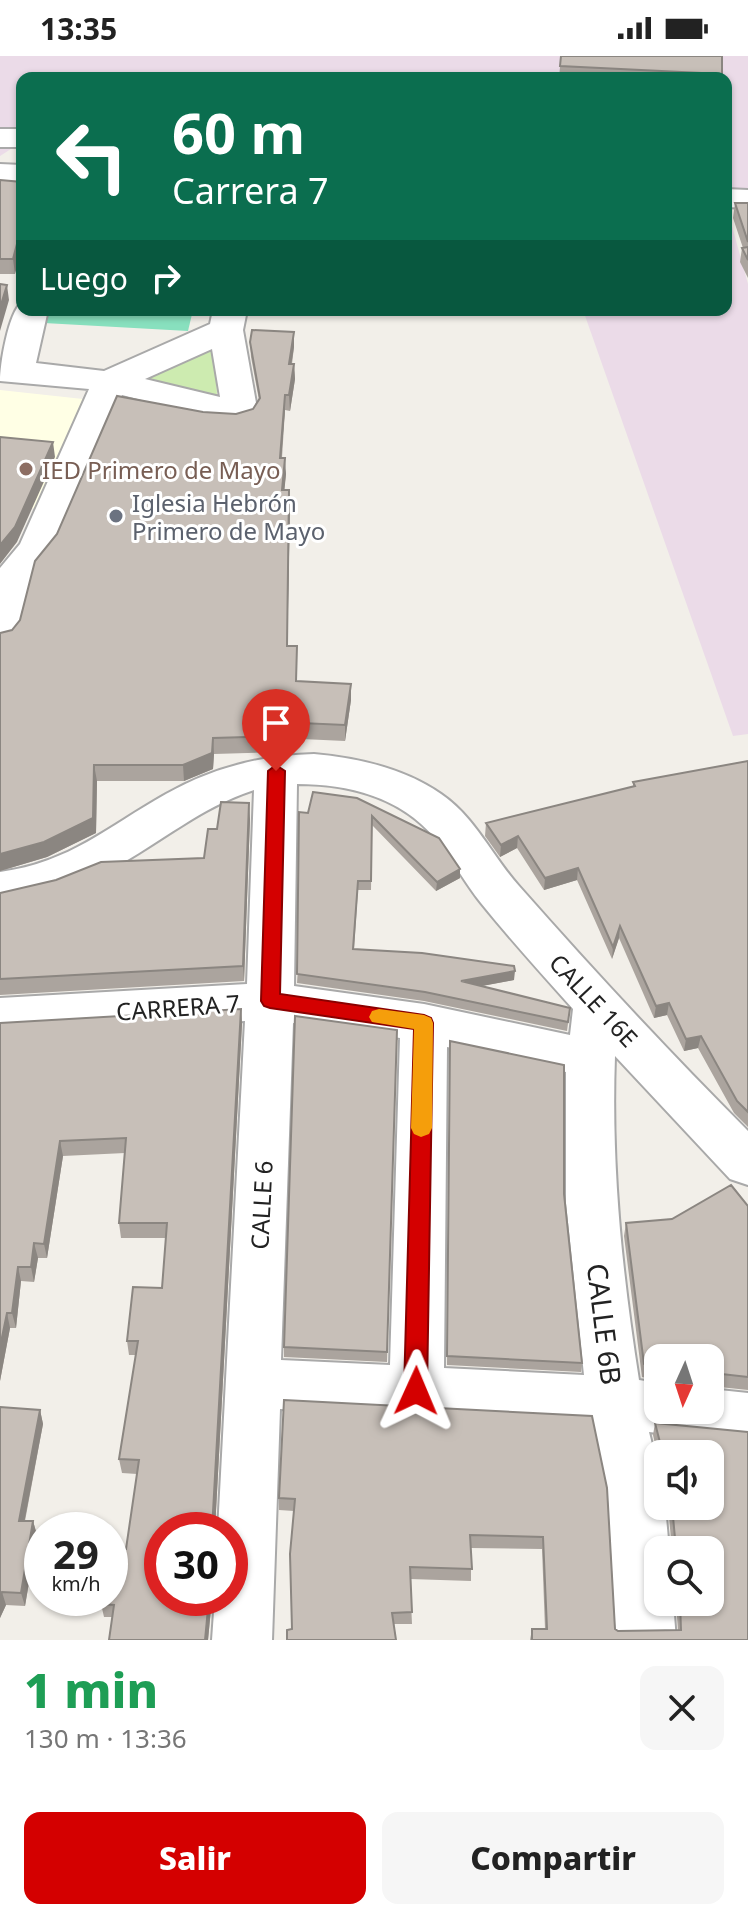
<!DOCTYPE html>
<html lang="es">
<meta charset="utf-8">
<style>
body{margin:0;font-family:"Noto Sans",sans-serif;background:#f6f6f6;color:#222;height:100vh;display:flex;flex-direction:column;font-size:30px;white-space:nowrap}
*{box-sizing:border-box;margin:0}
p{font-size:26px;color:#767676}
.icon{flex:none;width:44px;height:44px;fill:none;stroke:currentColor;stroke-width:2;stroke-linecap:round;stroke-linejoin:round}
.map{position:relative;height:1584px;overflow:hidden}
.drawer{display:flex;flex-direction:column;background:#fff;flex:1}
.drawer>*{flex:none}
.guide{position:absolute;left:16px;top:16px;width:716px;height:244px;border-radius:16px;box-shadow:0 2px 6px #0004;background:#0b6e4f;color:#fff;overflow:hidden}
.needle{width:52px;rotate:183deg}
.tools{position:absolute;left:644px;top:1288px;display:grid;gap:16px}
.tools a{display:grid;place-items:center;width:80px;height:80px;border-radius:16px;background:#fff;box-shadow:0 2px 6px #0004;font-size:40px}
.speed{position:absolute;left:24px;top:1456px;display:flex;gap:16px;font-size:40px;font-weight:700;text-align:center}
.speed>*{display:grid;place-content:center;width:104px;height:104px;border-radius:50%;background:#fff;box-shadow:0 2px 6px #0004;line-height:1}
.speed small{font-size:20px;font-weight:400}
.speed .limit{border:12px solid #d22;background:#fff;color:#111}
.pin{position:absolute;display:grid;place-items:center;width:68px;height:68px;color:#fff;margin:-82px -34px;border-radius:50% 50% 50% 0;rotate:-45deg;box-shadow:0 0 8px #0007}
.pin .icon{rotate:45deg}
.me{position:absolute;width:88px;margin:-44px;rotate:1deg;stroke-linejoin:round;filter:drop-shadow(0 0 6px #0008)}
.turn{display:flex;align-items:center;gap:28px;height:168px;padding:0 24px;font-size:36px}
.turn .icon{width:104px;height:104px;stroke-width:2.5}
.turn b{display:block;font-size:56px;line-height:68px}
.then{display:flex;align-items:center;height:76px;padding:0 24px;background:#0003;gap:16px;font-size:30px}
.round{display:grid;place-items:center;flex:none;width:84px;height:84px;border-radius:16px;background:#f6f6f6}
.summary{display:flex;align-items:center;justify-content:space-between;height:136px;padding:0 24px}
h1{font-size:48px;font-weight:800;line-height:60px;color:#1e9e55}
.action{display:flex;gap:16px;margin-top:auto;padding:16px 24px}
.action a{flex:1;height:92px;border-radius:16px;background:#d40000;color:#fff;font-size:32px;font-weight:800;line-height:92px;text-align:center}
.action a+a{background:#f6f6f6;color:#222}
.status{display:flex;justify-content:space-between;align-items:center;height:56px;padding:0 40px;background:#fff;direction:ltr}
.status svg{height:22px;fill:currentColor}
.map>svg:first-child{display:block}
</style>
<div class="status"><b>13:35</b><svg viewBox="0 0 49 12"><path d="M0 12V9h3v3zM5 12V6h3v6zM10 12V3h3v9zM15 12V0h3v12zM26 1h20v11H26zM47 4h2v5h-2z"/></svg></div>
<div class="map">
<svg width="748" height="1584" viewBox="0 0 748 1584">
<rect width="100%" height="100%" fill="#f2efe9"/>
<path fill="#ebdbe8" d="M0 0H748V135L726 134V22H22V93H11L0 100Z
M726 163H730L748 228V678L733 680 583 254H726Z"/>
<path fill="#ffffe5" d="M0 334 83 343 37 452 8 454 0 477Z"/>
<path fill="#cdebb0" d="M215 288 217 340 142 321Z"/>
<path fill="#88e0be" d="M49 254H193L188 275 44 267Z"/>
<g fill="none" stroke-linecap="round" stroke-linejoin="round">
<defs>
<path id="minor" d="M0 73H22V91H0Z
M0 108 22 109V127L0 126Z
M726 133 748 134V152L726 151Z
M22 246V254H48L36 307 104 315 210 268 213 254H247L243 274 258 358 253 366 240 369 122 339 56 493 35 519 20 578 14 587 0 591V512L20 488 89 333 0 325C0 309 8 257 22 246ZM212 293 220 341 145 323Z
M314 698C358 702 404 712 441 738 475 761 492 800 519 830 593 914 669 996 748 1075V1129L730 1123 615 1000C611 1110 622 1216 639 1324L658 1327V1354H710V1333L748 1337V1387L649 1376 658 1413V1450H665L669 1494H658V1546H673L676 1584H616L608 1444 592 1370 280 1353 272 1584H212L215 1542H230V1474H218L245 965 0 980V942L247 928 254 734C201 751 160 787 112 813 77 833 40 843 0 850V816C71 806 107 771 166 738 212 712 262 699 314 698ZM297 728C349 728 400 741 435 782 452 802 464 826 481 847 510 883 542 918 573 953L570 979 424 948 294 930ZM293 967 400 982 390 1309 281 1304ZM447 991 566 1016V1147L584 1319 444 1312Z"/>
</defs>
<use href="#minor" stroke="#a9a9a9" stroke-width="4"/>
<use href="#minor" fill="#fff" fill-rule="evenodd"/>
</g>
<path fill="#aba49e" d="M561 0 722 18V22H559Z
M0 124 22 126 15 218H0Z
M735 147H748V222L740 206 742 192H743L733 162Z
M294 276V291L292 308H294L295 323 290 355 285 354 282 402 286 418 284 434 290 449 287 590 297 606V625L351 644 345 685 280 682 279 696 214 698 213 713 184 725H97L96 777 47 801 0 815V577L12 574 203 356 236 358 253 353 259 344 251 301 250 286Z
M748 705V1071L734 1057 698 992 684 995 667 959 654 962 619 882 612 903 577 824 544 834 517 792 500 801 485 780 486 767 633 731V726Z
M357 742 460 813V822L436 835 372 769 371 834H358L354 893 514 924 481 930 570 952 567 975 424 945 297 927 308 757Z
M250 763 244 925 0 939V837L204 802 217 773Z
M241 953 242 968 215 1474H162V1542H212L208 1584 112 1561H104L101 1548 126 1493 137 1418 122 1417 119 1403 136 1299H129L127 1285 162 1232 166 1182H121L119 1167 125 1097 63 1100 47 1202H38L34 1226 21 1225 16 1272H10L0 1325V967Z
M397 974 387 1306 284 1301V1291Z
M450 985 564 1138 582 1307 581 1316 447 1309Z
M748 1150V1334L710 1330 658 1302V1325L642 1321 624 1180 626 1167 672 1163Z
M284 1344 592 1360 607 1432 615 1573 618 1575H678L676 1546H710V1494H662L664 1485 671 1483 668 1450H710V1398H658V1400L653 1379 655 1367 748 1376V1584H530L532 1573H545L542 1493 471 1492V1525L410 1523 412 1568H394L396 1584H287V1574L292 1573 290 1498 294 1455 279 1454V1442Z
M0 1351 40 1354 43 1368 25 1465H33L37 1479 25 1550 6 1549 0 1562Z"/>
<path fill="#8b8681" d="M22 169V192L15 218 13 203Z
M7 229 9 244 0 275V252Z
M294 276V291L289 323V308Z
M294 308 295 323 290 355 289 339Z
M285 339V354L280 418V402Z
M53 386 55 401 17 486 0 508V489Z
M285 402 286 418 283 449 282 434Z
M289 434 290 449 287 606V590Z
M351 628V644L345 685V669Z
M213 682 214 698 213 713 184 725 183 709Z
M94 709 97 725 96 777 47 801 0 815V798Z
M249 747 250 763 244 925 243 910Z
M518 780 517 792 500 801 501 789Z
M578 812 577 824 544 834 545 822Z
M460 813V822L436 835 437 826Z
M620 870 619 882 612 903 613 891Z
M515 915 514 924 461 934V925Z
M669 947 667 959 654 962 656 950Z
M241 953 242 968 215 1474H212Z
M701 980 698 992 684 995 686 983Z
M60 1085 63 1100 47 1202 44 1188Z
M34 1187 38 1202 34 1226 31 1211Z
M18 1211 21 1225 16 1272 12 1257Z
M7 1257 10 1272 0 1325V1291Z
M40 1354 43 1368 22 1478 19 1465Z
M33 1465 37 1479 25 1550 21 1537Z
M2 1536 6 1549 0 1562V1541Z
M209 1542H212L208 1584H205Z"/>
<path fill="#c7bfb8" stroke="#8b8681" stroke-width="2" d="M561 0H722V18L560 10Z
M0 124 22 126V169L13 203H0Z
M735 147H748V186Z
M748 191V204L742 192Z
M0 228 7 229 0 252Z
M252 274 294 276 289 308H294L289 339H285L280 402H285L282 434H289L287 590H297L296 625 351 628 345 669 279 666V680L213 682 212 697 183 709H94L93 762 44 786 0 798V577L12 574 20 564 35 505 57 478 117 340 203 356 236 358 253 353 260 342 250 286Z
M0 381 53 386 15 471 0 489Z
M748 705V1056L737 1045 701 980 686 983 669 947 656 950 620 870 613 891 578 812 545 822 518 780 501 789 486 767 635 730 633 726Z
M313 736 357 742 439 782 460 813 437 826 372 760 371 825H358L353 893 422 897 514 910 515 915 461 925 570 952 568 966 425 936 297 918 299 756 308 757Z
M221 746 249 747 243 910 0 923V837L56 824 101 806 204 802 208 773H217Z
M241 953 212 1474H162V1542H209L205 1584H109L114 1549 101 1548 102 1542H110V1492L126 1493 139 1404 119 1403 138 1285H127L133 1231 162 1232 167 1167H119L126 1082 60 1085 44 1188 34 1187 31 1211H18L12 1257H7L0 1291V967Z
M295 960 397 974 387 1296 284 1291Z
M450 985 564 1009V1138L582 1307 447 1300Z
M731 1129 748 1150V1321L713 1317 710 1320V1302H658V1311L644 1308 626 1167 672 1163Z
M284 1344 592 1360 607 1432 615 1573 618 1575 681 1574 680 1546H710V1494H664V1485L675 1482 672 1450H710V1398H663L655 1367 748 1376V1584H532V1573H547L543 1481 470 1479 472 1513 410 1511 412 1556 392 1557 396 1584H287V1574L292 1573 290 1498 295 1443 279 1442Z
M0 1351 40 1354 19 1465H33L21 1537 2 1536 0 1541Z"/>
<path fill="#d40000" stroke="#8a0000" stroke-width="2" d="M276 709 285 715 280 938 424 959 431 962 433 967 427 1335 424 1342 416 1345 408 1342 404 1335 414 973 270 952 264 950 261 945 268 715Z"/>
<path fill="#f59e0b" d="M379 953 424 959 431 962 433 967 432 1072 429 1078 421 1081 414 1078 411 1072 414 973 372 966 369 961 372 955Z"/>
<circle fill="#8d6e63" stroke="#fff" stroke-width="3" cx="26" cy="413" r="8"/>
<circle fill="#6b7280" stroke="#fff" stroke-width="3" cx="116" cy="460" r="8"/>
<g text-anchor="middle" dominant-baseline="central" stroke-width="6" stroke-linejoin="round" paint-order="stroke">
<g font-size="24" fill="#785e54" stroke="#fff" text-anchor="start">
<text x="42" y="413">IED Primero de Mayo</text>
</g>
<g font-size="24" fill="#5b616d" stroke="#fff" text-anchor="start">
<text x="132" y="446">Iglesia Hebrón<tspan x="132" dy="28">Primero de Mayo</tspan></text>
</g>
<g font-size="24" fill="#222" stroke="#fff">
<text transform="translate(594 944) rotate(47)">CALLE 16E</text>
<text transform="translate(178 951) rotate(-4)">CARRERA 7</text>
<text transform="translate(261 1149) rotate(-87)">CALLE 6</text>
</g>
<g font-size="28" fill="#222" stroke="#fff">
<text transform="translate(605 1268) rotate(83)">CALLE 6B</text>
</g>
</g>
</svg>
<div class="tools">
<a><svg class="needle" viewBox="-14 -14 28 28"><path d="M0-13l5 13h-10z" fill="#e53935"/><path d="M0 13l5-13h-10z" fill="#767676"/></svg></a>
<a><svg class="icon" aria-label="sound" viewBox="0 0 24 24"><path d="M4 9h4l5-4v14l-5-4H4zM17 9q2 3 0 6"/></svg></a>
<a><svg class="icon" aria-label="search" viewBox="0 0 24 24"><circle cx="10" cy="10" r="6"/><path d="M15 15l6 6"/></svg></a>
</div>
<div class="speed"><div>29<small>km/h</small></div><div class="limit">30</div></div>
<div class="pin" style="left:276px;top:715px;background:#d93025"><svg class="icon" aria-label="arrive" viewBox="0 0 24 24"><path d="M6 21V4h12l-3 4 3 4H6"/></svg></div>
<svg class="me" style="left:416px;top:1335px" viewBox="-20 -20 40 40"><path d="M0-17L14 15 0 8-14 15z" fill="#d40000" stroke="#fff" stroke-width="4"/></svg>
<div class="guide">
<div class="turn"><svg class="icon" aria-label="left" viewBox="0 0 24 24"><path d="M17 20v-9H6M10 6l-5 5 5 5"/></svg><div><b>60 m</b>Carrera 7</div></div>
<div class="then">Luego<svg class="icon" aria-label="right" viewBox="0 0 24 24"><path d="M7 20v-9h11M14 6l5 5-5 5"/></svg></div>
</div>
</div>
<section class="drawer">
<div class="summary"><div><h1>1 min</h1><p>130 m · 13:36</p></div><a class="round"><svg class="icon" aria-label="close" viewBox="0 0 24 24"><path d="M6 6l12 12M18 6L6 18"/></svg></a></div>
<div class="action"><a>Salir</a><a>Compartir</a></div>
</section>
